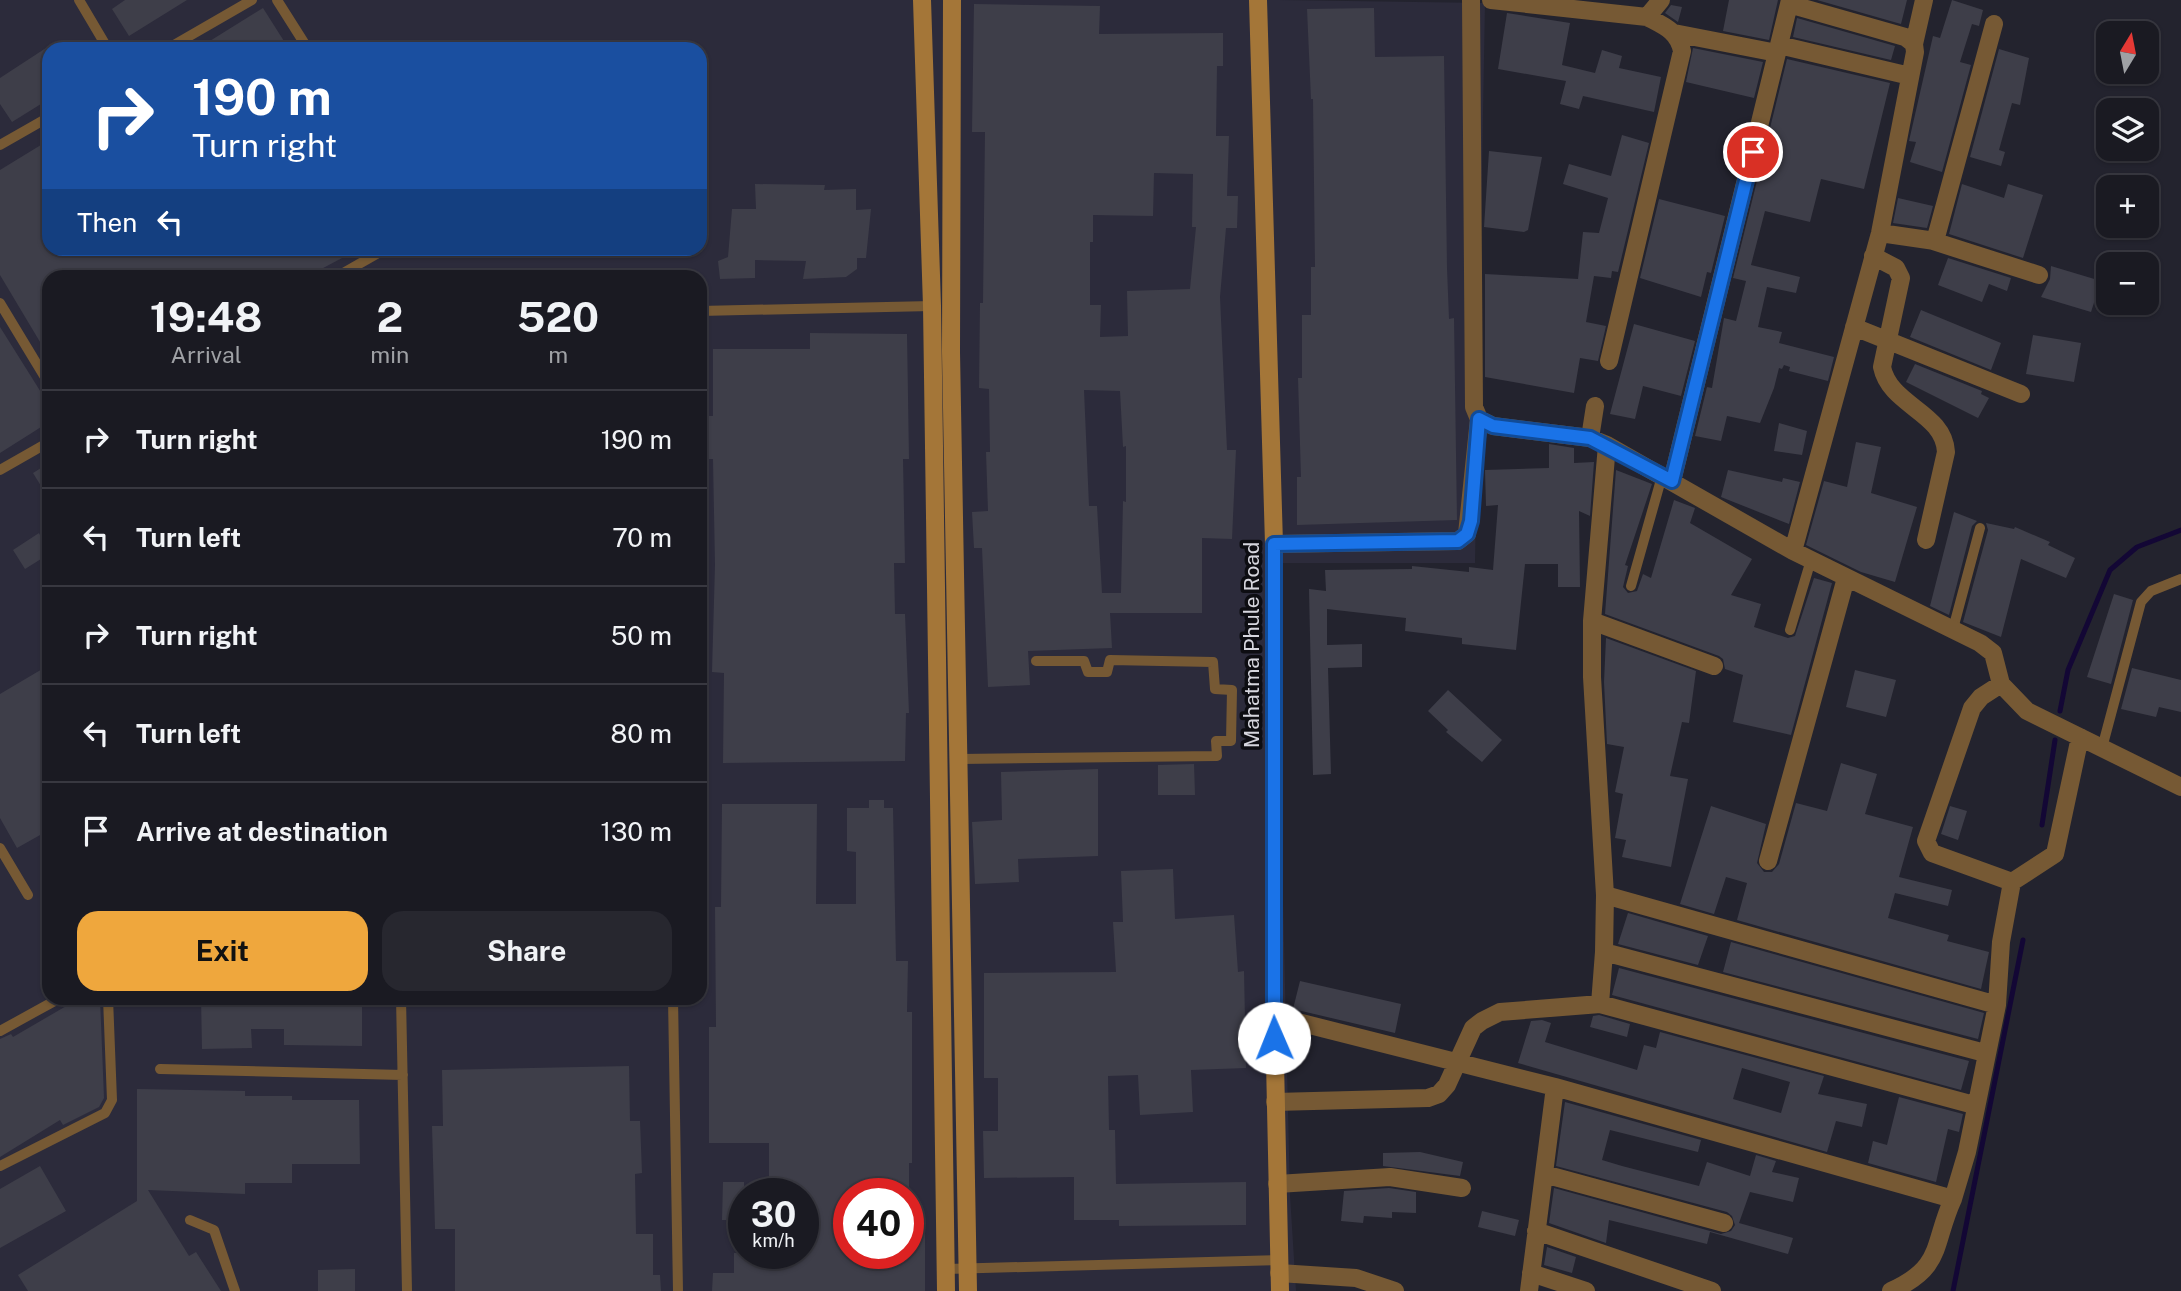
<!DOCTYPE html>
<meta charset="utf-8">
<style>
body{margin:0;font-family:"Public Sans",sans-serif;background:#27272f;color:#f1f3f6;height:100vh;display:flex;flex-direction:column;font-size:26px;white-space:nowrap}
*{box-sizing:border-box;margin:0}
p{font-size:23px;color:#9fa1a5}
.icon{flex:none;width:38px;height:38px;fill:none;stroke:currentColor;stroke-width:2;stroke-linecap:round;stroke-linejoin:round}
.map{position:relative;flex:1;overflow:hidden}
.drawer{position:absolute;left:42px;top:270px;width:665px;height:735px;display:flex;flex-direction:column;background:#1a1a22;border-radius:21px;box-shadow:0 2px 5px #0004,0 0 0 2px #383840}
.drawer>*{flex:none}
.top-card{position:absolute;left:42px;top:42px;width:665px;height:214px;border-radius:21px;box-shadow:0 2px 5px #0004,0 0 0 2px #383840;background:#1a4fa0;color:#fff;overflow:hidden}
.needle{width:46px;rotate:10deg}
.buttons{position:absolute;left:2096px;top:21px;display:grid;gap:14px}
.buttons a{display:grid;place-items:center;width:63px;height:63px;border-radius:14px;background:#1a1a22;box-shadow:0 2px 5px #0004,0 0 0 2px #383840;font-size:35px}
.speed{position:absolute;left:728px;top:1178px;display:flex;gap:14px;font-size:35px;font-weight:700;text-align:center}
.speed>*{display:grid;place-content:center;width:91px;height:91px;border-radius:50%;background:#1a1a22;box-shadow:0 2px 5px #0004,0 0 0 2px #383840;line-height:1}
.speed small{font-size:18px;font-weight:400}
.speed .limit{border:10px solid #d22;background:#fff;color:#111}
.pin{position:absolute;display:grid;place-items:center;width:60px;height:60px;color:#fff;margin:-30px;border:4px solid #fff;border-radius:50%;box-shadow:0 2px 7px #0007}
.me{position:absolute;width:77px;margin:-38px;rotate:359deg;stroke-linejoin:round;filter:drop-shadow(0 0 5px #0008)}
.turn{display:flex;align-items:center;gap:24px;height:147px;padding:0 35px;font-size:32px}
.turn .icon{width:91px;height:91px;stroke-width:2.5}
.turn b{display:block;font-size:49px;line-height:60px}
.then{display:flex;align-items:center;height:66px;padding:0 35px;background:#0003;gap:14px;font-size:26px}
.eta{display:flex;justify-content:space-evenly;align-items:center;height:119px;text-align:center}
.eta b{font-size:42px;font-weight:700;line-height:49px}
.action{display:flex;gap:14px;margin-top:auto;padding:14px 35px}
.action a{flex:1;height:80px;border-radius:21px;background:#efa73d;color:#111;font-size:28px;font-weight:700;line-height:80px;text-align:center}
.action a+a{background:#27272f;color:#f1f3f6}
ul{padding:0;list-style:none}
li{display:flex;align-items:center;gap:21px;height:98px;padding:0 35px;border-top:2px solid #383840}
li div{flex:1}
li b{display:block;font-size:26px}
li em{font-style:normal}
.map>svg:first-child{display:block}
</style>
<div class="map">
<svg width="2181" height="1291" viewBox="0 0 2181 1291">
<rect width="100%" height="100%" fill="#23232e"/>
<path fill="#2c2b3b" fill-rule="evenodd" d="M0 0H1280L1485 3 1475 563H1275L1290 1195 1296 1291H0ZM49 49H700V248H49ZM49 276H700V998H49ZM744 1194H803V1253H744ZM849 1194H908V1253H849Z"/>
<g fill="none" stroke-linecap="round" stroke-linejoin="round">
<path stroke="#130735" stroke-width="5" d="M2060 711 2068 670 2110 570 2137 547 2181 530
M2042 825 2055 740
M1953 1291 2023 940"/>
</g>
<path fill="#3e3e49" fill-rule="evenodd" d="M125 0H187L129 36 112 9Z
M1729 0H1778L1769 40 1723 31Z
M1817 0H1907L1901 24Z
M1952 0 1983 10 1979 26 1972 24 1960 62 1971 65 1942 172 1910 162 1916 142 1909 141 1933 36 1940 38Z
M974 4 1100 6 1099 34 1223 33V66H1217L1216 136H1229L1227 196H1238L1237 228H1226L1220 297 1227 450H1236L1232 539 1202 538V613H1110L1112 648 1028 651 1030 685 988 687 982 548H974L972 512 988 511 986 452H990L989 389 979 388 980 303H983L985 132H972ZM1154 173 1193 174 1192 227H1196L1190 289 1127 291 1128 336 1100 337 1101 305H1090V242H1093V215L1153 216ZM1084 390 1120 391 1123 447 1126 446V502L1123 501 1121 593H1102L1097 506H1089Z
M1671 5 1682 7 1678 22 1665 13Z
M263 8 289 49H197Z
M1374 8 1375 57 1444 56 1447 268 1449 319 1454 318 1457 520 1297 525V477H1301L1298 378H1302V315H1311V267H1315L1313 99H1311L1307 9Z
M1507 13 1570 23 1562 65 1595 73 1602 50 1622 56 1619 68 1661 77 1654 112 1583 96 1579 109 1560 104 1566 81 1498 69Z
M1797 18 1895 46 1891 60 1793 37Z
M49 46V99L12 122 0 104V78Z
M1693 48 1763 62 1754 98 1686 82Z
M1999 49 2029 58 2020 105 2012 103 1999 150 2005 152 2001 166 1970 157Z
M1787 59 1890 83 1864 189 1821 179 1810 222 1765 211 1751 265 1800 277 1796 293 1767 287 1758 327 1782 332 1779 343 1834 357 1828 381 1789 371 1790 367 1784 365 1782 369 1779 368 1774 388 1760 423 1727 416 1721 441 1695 436 1707 387 1712 388 1724 318 1736 321 1746 281 1733 278Z
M1622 135 1649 143 1618 272 1612 271 1611 278 1594 276 1586 322 1606 326 1598 361 1580 358 1574 393 1485 377V274L1578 279 1583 232 1599 233 1608 198 1563 184 1569 164 1611 176Z
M49 140V248H361L308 276H49V357L0 275V170Z
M1489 151 1542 157 1528 230 1524 232 1484 227Z
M755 184 825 185 824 190 856 189V210L871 209 866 258H857V269L846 277 803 279 806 261 755 260V278L720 279 718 261 728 257 732 209H756Z
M1962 184 2004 198 2008 184 2043 195 2023 258 1949 234Z
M1898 198 1933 206 1927 228 1893 223Z
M1659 199 1725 216 1711 273 1707 272 1701 297 1640 278Z
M1948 258 2011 278 2007 291 1989 284 1982 302 1938 285Z
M2051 266 2101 281 2091 312 2041 297 2050 279Z
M1921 310 2001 343 1991 370 1910 337Z
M1634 324 1695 341 1681 396 1643 386 1635 419 1610 414Z
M0 327 49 405V422L0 453Z
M810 333 907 334 909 459H903L905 563H894L895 614H905L909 713H906L905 761 723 763 724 673 712 672 715 565 713 459H703V416H713V349H810Z
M2033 335 2081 343 2074 382 2026 374Z
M1915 364 1982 391 1981 394 1989 398 1978 418 1906 382Z
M1779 423 1807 431 1802 455 1774 451Z
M1856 442 1881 447 1871 493 1917 507 1895 582 1861 572 1806 545 1824 481 1847 487Z
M1549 444 1574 448V463L1594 462 1590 516 1579 511 1580 587H1558V564H1525L1516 650 1462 644V638L1405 631 1406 618 1327 609V645L1362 644V667L1328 668 1331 774 1313 775 1309 589 1326 591 1325 570 1412 569V566L1469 572V567L1493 570 1498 505 1486 506 1485 470 1549 468Z
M49 463V499L33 473Z
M1616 470 1652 484 1625 565 1628 566 1623 587 1628 593 1637 591 1643 574 1651 578 1674 500 1695 508 1690 523 1752 559 1731 595 1761 604 1754 627 1788 638 1795 636 1814 578 1832 583 1791 735 1733 722 1743 675 1725 669 1723 659 1719 656 1605 614Z
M1728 470 1782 482 1783 478 1800 482 1789 524 1721 497Z
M1954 512 1977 521 1972 526 1949 615 1930 606Z
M1986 523 2014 529 2015 527 2050 542 2048 545 2075 558 2066 578 2021 559 2001 637 1963 622 1988 530Z
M39 533 49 554 25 569 13 550Z
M2114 594 2133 600 2111 684 2087 677Z
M1606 638 1696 671 1689 723 1682 722 1670 776 1688 779 1671 867 1622 857 1626 840 1615 838 1623 794 1615 792 1624 747 1607 744 1604 682Z
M49 665V830L17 848 0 818V694Z
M2132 668 2181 680V712L2159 707 2156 717 2121 709Z
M1855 670 1896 680 1886 717 1846 707Z
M1448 690 1502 740 1482 762 1446 732 1448 730 1428 711Z
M1841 763 1877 774 1865 814 1913 827 1899 877 1952 890 1948 906 1895 893 1888 918 1949 935 1947 941 1989 952 1981 989 1737 920 1747 883 1726 877 1714 914 1680 904 1711 806 1766 824 1757 863 1764 872H1772L1779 864 1796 803 1827 811Z
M1194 764 1195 795H1158V765Z
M1098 769V856L1018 859 1019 882 975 884 972 822 1002 820 1001 772Z
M869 800H884V808H893L896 961H908L907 1012H912V1163H909V1194H849V1253H908V1223H925V1291H712L713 1273H734V1253H803V1194H769V1143H709V1027H716L715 907H721L722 804H817L816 904H856V852L847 851V808H869Z
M1950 806 1967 811 1958 840 1941 834Z
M1173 869 1175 919 1234 915 1238 972 1244 971 1246 1068 1191 1070 1193 1112 1140 1115 1138 1075 1108 1076 1109 1130H1115L1116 1184 1246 1182V1225L1119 1226V1220H1074V1177L984 1178 983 1131H998V1078H984V973L1116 972 1113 922H1123L1121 871Z
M1628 913 1708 936 1698 965 1618 944Z
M1731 942 1984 1013 1978 1039 1723 972Z
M1619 968 1969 1061 1961 1090 1612 995Z
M1300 981 1401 1004 1395 1033 1293 1009Z
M80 998H100L104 1098 99 1107 63 1125 60 1120 0 1157V1039L11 1034 13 1037Z
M201 998H362V1046L284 1045V1029H251L252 1048 202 1049Z
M1599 1015 1630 1024 1627 1037 1590 1027 1593 1016Z
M1542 1020 1551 1023 1545 1042 1637 1070 1644 1045 1656 1048 1660 1032 1824 1076 1818 1094 1867 1104 1862 1127 1836 1121 1827 1152 1518 1063 1531 1021ZM1742 1068 1790 1082 1781 1113 1733 1099Z
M629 1066 630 1121H640L642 1173 635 1174 636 1234H653V1275H660L661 1291H455V1229H435L432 1126H443L442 1070Z
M137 1089 245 1091V1096H292V1100H359L360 1164H292V1183H245V1194L148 1190 189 1256 196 1252 221 1291H28L18 1275 137 1201Z
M1899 1097 1963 1114 1959 1132 1948 1129 1936 1182 1868 1163 1873 1141 1887 1145Z
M1565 1102 1701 1140 1698 1152 1610 1130 1602 1160 1622 1166 1699 1186 1707 1162 1750 1176 1756 1155 1776 1161 1772 1172 1799 1178 1793 1202 1750 1192 1739 1223 1793 1238 1788 1254 1710 1232 1707 1244 1609 1220 1606 1243 1549 1223 1554 1188 1721 1234 1731 1231 1735 1225 1732 1216 1727 1212 1556 1166Z
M1420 1152 1463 1162 1460 1176 1383 1166V1153Z
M40 1166 66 1211 0 1248V1189Z
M723 1182H744V1220H722Z
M1389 1188 1416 1192V1213L1392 1212V1218L1364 1216 1363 1223 1341 1221 1344 1191Z
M1482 1211 1519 1220 1515 1236 1478 1227Z
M1547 1247 1576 1257 1572 1273 1544 1265Z
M355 1269V1291H318V1270Z"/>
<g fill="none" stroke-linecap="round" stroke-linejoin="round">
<path stroke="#765934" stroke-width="10" d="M79 0 108 49
M277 0 308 49
M167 49 252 0
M0 145 49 117
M338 276 387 248
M0 303 49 384
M700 311 932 306
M0 470 49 442
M1631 586 1662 476
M1953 629 1980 528
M1790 630 1811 560
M2102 748 2141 602 2151 591 2181 579
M960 759 1217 756 1216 741H1231L1232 690 1215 689 1213 662 1110 660 1107 672H1088L1084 661H1036
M0 848 28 895
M401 998 407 1291
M673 998 678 1291
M0 1031 60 998
M160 1069 403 1075
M0 1166 105 1113 112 1100 108 998
M190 1220 214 1230 235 1291
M947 1269 1279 1260"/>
<path stroke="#765934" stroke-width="18" d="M1491 0 1647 17
M1789 4 1905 37 1914 44 1915 52 1880 233 1793 551
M1674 33 1777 53
M1914 44 1924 0
M1779 45 1910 76
M1880 233 1935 241 1994 24
M1933 241 2039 275
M1873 256 1896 268 1901 278 1882 367C1890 406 1944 412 1946 452L1926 540
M1854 327 2021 394
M1609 361 1682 51C1678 31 1664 26 1647 17L1661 0
M1479 419 1493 426 1590 438 1607 445 1793 551 1980 643 1993 653 2001 684 2027 711 2181 787
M1590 438 1595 406
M1672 481 1790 0
M1274 544 1458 541 1467 534 1479 419 1474 407 1471 0
M1592 621 1714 666
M2001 684 1981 697 1972 708 1926 841 1932 853 2012 882
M1768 861 1846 578
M1605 895 1592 677V621L1607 445
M1604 952 1605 895 1997 1005
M1600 1004 1604 952 1985 1053
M1274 1016 1555 1087 1529 1291
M1555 1087 1953 1199C1932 1245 1944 1267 1891 1291
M1275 1102 1428 1098 1439 1094 1447 1085 1473 1028 1482 1021 1500 1012 1600 1004 1974 1105
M1544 1174 1724 1223
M1277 1184 1390 1177 1462 1188
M1953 1199 1967 1152 1997 1005 2001 942 2012 882 2055 854 2080 737
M1536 1231 1712 1291
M1279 1273 1356 1278 1395 1291
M1531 1273 1586 1291"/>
<path stroke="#a47638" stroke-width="18" d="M922 0 932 306 946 1291
M952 0 951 352 968 1291
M1258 0 1274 544V1016L1280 1291"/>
</g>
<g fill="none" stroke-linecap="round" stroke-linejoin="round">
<defs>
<path id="route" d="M1274 1038V544L1458 541 1467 534 1471 521 1479 419 1493 426 1590 438 1672 481 1753 152"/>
</defs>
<use href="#route" stroke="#114b97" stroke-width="18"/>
<use href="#route" stroke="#1a73e8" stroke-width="12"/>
</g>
<g text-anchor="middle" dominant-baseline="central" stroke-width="7" stroke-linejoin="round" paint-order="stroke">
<g font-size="21" fill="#d6d6de" stroke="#0d0d12">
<text transform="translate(1251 645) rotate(-90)">Mahatma Phule Road</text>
</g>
</g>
</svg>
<div class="buttons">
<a><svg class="needle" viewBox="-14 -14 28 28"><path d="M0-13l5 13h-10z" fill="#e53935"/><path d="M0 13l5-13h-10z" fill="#9fa1a5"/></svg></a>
<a><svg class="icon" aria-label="layers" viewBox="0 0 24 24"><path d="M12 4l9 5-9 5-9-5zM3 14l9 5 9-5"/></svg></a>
<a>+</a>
<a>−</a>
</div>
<div class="speed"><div>30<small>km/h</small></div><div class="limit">40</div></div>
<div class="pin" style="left:1753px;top:152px;background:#d93025"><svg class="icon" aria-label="arrive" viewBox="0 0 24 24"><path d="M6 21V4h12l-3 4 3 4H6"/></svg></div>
<svg class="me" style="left:1274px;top:1038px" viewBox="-20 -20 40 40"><circle r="19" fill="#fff"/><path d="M0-13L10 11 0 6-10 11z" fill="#1a73e8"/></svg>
<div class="top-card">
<div class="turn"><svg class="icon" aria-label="right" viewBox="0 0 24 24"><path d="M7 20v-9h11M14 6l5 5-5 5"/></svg><div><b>190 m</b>Turn right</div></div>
<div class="then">Then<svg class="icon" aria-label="left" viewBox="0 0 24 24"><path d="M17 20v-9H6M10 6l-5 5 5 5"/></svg></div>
</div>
<section class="drawer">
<div class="eta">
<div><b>19:48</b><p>Arrival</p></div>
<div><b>2</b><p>min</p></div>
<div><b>520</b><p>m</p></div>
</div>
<ul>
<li><svg class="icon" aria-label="right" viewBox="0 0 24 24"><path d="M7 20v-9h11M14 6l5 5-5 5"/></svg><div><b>Turn right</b></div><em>190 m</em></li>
<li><svg class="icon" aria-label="left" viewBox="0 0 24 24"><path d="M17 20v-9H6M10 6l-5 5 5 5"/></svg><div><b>Turn left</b></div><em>70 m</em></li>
<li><svg class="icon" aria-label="right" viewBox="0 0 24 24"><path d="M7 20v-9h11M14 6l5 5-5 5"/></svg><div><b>Turn right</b></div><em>50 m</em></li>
<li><svg class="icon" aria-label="left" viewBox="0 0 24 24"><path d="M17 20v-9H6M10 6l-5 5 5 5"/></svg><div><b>Turn left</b></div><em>80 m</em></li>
<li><svg class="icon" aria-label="arrive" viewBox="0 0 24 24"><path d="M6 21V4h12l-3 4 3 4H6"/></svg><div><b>Arrive at destination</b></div><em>130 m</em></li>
</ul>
<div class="action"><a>Exit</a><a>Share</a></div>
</section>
</div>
